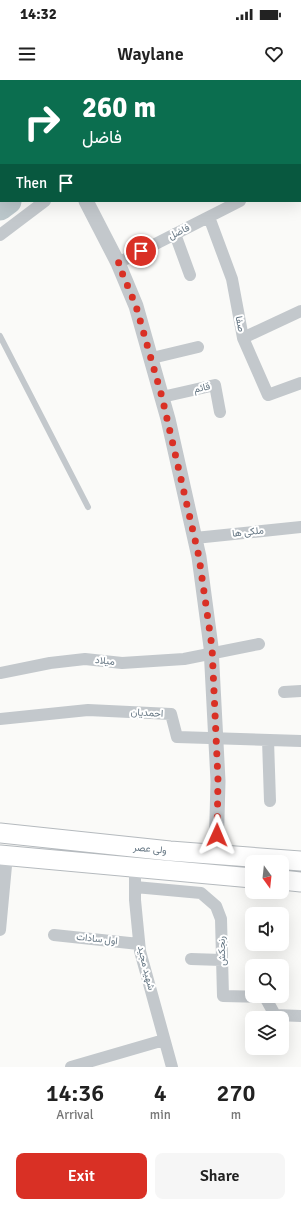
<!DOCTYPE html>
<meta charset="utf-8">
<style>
body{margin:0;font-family:Signika,Vazirmatn,sans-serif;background:#f6f6f6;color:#222;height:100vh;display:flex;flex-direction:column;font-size:15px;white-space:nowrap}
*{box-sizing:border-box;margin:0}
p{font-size:13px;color:#767676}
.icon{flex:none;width:22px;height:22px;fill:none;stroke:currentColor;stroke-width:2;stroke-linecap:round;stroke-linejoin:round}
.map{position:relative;height:987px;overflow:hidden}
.side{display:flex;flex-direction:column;background:#fff;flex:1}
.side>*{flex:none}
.guide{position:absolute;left:0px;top:0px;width:301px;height:122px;box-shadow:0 4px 16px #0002;background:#0b6e4f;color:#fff;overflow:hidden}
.needle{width:26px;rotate:165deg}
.fabs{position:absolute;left:245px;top:775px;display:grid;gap:8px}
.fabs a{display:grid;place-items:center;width:44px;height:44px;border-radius:8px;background:#fff;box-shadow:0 4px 16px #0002;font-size:20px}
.pin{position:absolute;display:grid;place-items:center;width:34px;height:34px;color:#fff;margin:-17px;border:2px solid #fff;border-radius:50%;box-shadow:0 1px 4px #0007}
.me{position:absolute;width:44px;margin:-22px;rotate:1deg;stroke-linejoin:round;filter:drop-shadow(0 0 3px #0008)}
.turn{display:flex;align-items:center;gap:14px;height:84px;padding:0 16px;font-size:18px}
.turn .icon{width:52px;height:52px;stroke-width:2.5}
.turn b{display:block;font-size:28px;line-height:34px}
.then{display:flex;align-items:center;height:38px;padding:0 16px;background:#0003;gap:8px;font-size:15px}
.eta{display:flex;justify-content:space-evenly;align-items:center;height:68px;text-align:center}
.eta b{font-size:24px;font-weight:600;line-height:28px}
.primary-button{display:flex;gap:8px;margin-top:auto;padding:8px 16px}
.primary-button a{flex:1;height:46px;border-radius:8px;background:#d93025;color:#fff;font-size:16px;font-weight:600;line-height:46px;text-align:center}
.primary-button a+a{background:#f6f6f6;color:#222}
.status{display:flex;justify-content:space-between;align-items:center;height:28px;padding:0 20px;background:#fff;direction:ltr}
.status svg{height:11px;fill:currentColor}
header{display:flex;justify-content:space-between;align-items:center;height:52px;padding:0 16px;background:#fff;font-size:18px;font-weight:600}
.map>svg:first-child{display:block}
</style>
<div class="status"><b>14:32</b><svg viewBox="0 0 49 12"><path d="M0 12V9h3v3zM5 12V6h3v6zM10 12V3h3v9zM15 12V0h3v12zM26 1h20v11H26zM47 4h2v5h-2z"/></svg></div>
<header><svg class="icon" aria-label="menu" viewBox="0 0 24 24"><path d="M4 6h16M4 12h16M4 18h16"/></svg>Waylane<svg class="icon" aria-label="heart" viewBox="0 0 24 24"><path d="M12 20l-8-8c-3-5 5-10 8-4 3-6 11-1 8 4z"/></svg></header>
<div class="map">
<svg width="301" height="987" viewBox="0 0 301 987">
<rect width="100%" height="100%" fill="#fafaf8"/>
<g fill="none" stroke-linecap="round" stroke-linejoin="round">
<path stroke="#bbc7cb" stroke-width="27" d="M0 127 8 121"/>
<defs>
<path id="primary" d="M0 753 170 771 301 781
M0 775 252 798
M282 800 301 802"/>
</defs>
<use href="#primary" stroke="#b5babe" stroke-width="21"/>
<path stroke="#c3c8cc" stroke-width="6" d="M0 256 88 427"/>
<path stroke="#c3c8cc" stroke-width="12" d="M81 0 82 1
M193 1 195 0
M300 16 301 15
M300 112 301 114
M209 137 232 199 243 258 268 315 301 303
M175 154 190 195
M0 155 45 121
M118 183 240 121
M243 258 301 231
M152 278 198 267
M162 317 215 305 220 332
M195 458 301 447
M0 593 50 583 85 579 122 583 184 579 259 564
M284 612 301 611
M0 639 88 630 171 634 177 657 301 661
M268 660 270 721
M135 787V820L140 871 172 987
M135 807 201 813 216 826 221 839 223 916 265 917 275 935 301 936
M0 850 7 775
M54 855 139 864
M191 879 222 880
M71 987 164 960"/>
<path stroke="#c3c8cc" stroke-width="15" d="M23 0V1
M86 121 118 183 136 226 168 339 199 477 211 567 218 701 216 775"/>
<use href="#primary" stroke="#fff" stroke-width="19"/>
</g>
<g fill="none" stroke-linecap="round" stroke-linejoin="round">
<path stroke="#d93025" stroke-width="7" stroke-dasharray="0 12.6" d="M141 171 118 183 136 226 162 317 199 477 212 567 218 700 217 755"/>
</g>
<g text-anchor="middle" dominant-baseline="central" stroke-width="4" stroke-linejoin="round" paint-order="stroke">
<g font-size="10" fill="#657683" stroke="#fff">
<text transform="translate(179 152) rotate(-26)">فاضل</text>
<text transform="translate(240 244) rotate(79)">صفا</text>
<text transform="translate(202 308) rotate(-13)">قائم</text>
<text transform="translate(248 452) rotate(-6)">ملکی ها</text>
<text transform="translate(105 581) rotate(6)">میلاد</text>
<text transform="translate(147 633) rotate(3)">احمدیان</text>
<text transform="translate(150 769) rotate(6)">ولی عصر</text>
<text transform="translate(97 859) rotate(6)">اول سادات</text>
<text transform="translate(222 871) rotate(-92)">رنجکش</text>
<text transform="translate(146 888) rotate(76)">شهید مجید</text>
</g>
</g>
</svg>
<div class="fabs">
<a><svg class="needle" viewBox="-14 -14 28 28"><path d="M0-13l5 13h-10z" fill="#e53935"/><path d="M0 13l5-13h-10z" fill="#767676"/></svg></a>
<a><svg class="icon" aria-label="sound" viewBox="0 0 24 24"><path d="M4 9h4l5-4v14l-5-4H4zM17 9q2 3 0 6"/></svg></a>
<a><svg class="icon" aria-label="search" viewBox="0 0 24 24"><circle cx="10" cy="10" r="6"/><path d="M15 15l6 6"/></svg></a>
<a><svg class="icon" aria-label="layers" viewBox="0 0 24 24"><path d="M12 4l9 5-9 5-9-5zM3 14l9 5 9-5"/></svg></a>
</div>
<div class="pin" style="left:141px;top:171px;background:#d93025"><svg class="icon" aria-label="arrive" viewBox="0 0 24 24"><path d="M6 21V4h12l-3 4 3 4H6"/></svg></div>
<svg class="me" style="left:217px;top:755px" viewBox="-20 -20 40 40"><path d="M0-17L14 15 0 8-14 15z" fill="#d93025" stroke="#fff" stroke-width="4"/></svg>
<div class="guide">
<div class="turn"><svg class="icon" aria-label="right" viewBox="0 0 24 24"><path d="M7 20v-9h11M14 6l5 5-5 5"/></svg><div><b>260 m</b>فاضل</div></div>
<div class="then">Then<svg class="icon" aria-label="arrive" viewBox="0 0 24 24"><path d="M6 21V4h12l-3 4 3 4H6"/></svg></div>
</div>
</div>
<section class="side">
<div class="eta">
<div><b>14:36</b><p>Arrival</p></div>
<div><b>4</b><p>min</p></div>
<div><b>270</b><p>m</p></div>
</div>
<div class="primary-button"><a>Exit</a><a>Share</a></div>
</section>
